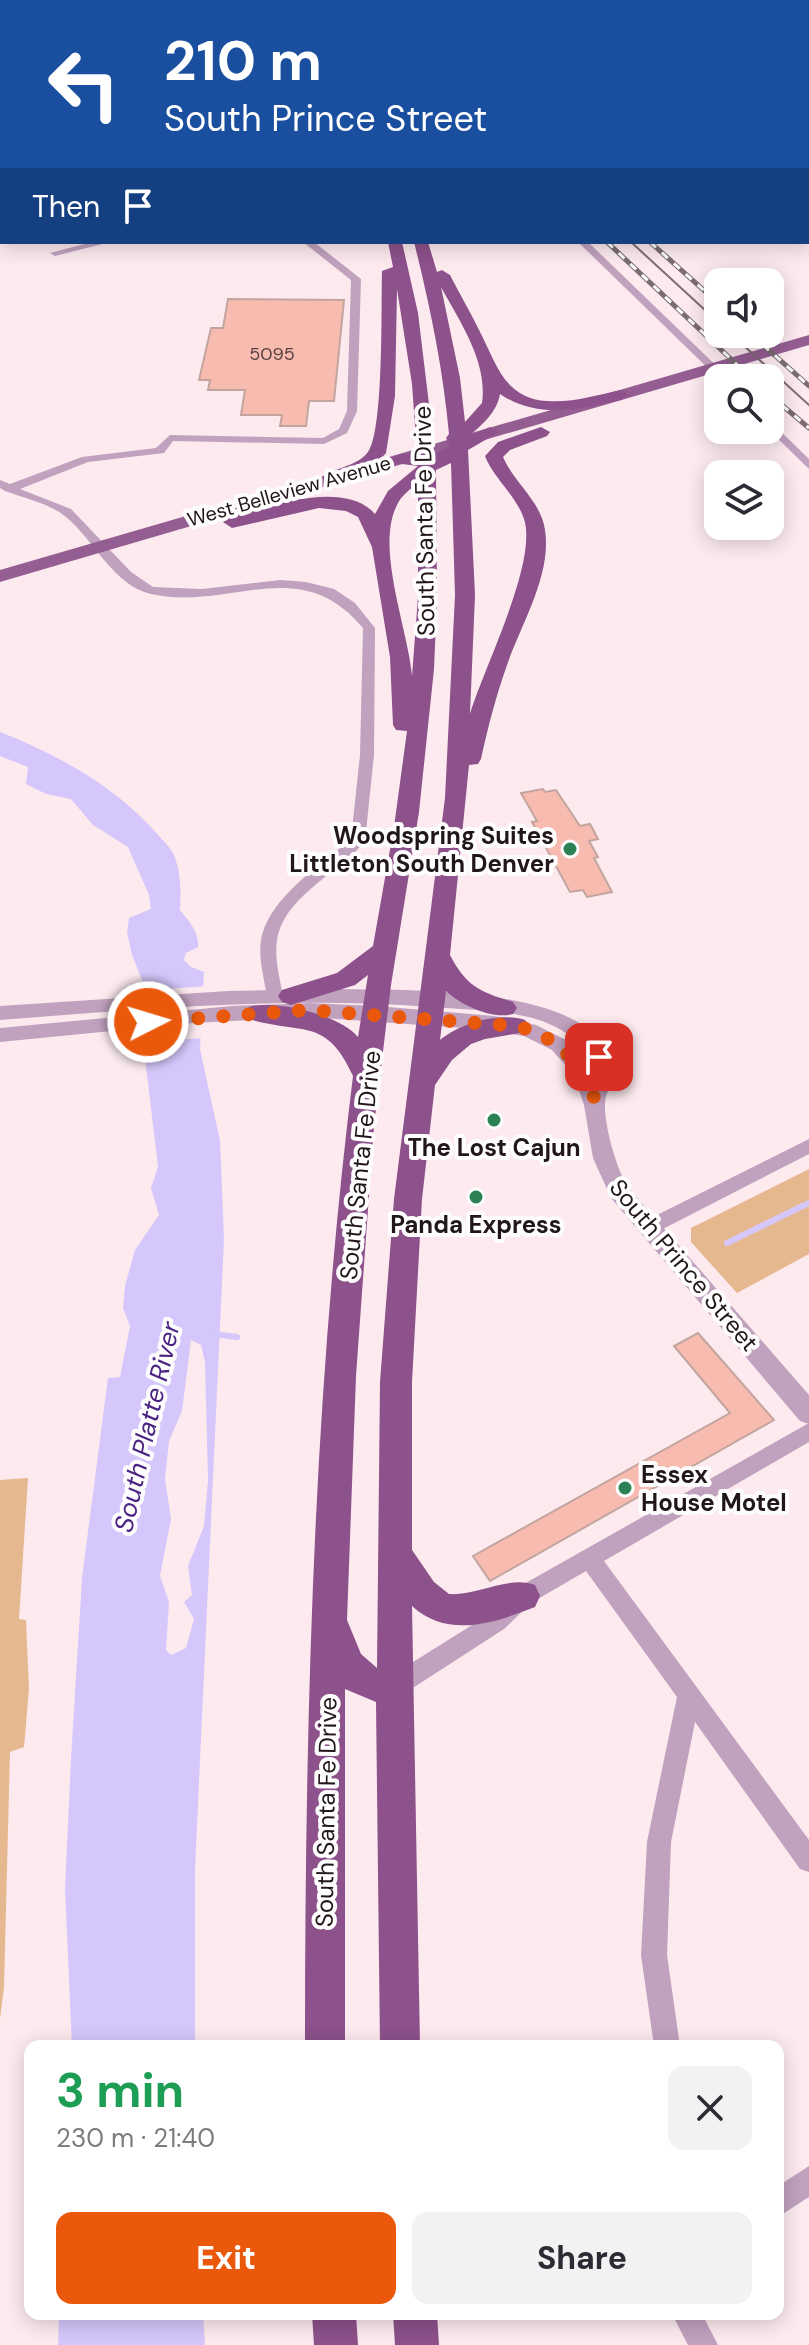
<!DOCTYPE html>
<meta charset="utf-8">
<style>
body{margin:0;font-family:"DM Sans",sans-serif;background:#f2f2f3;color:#2b2b33;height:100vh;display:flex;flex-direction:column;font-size:30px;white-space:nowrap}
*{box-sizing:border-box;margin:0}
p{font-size:26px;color:#7c7c81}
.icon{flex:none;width:44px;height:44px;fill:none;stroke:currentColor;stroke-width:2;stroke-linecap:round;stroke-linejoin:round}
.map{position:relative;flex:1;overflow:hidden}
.drawer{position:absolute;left:24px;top:2040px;width:760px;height:280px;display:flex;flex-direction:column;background:#fff;border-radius:16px;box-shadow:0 4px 20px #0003}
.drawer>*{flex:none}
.banner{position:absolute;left:0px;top:0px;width:810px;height:244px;box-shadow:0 4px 20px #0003;background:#1a4fa0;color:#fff;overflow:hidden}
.fabs{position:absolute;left:704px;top:268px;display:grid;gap:16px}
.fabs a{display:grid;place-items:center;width:80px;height:80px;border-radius:16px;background:#fff;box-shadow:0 4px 20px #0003;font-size:40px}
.pin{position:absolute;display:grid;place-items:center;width:68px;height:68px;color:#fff;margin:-34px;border-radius:16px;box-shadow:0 4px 12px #0006}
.me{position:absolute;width:88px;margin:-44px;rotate:85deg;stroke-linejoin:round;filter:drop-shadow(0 0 6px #0008)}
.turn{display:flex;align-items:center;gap:28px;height:168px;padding:0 32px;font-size:36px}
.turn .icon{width:104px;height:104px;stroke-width:2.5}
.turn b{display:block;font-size:56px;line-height:68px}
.then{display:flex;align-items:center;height:76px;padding:0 32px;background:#0003;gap:16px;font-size:30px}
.round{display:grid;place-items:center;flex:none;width:84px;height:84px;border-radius:16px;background:#f2f2f3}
.head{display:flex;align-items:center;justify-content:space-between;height:136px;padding:0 32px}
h1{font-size:48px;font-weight:700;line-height:60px;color:#1e9e55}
.cta{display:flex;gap:16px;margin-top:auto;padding:16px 32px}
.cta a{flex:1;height:92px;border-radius:16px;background:#ea580c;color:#fff;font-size:32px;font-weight:700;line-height:92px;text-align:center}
.cta a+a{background:#f2f2f3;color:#2b2b33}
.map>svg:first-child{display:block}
</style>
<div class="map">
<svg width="809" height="2345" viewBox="0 0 809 2345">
<rect width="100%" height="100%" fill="#fceaef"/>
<path fill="#e6b890" d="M809 1169V1254L737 1293 691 1242V1228Z
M28 1478 19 1619 26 1620 29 1689 24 1747 10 1752 4 1987 0 2019V1480Z"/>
<path fill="#d5c7fb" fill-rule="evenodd" d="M0 732C59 755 118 788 159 836 164 842 171 848 174 855 181 873 181 891 180 910 189 921 199 932 198 947L186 953 184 960 191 967 204 972 200 1049 220 1141 224 1239 195 1869V2046H72L65 1889 71 1759 82 1578 108 1378 120 1377 130 1326 123 1308 125 1286 135 1250 159 1215 151 1188 158 1167 146 1066 142 980 132 955 127 932 129 918 151 909 149 895 128 847 93 825 71 799 46 794 26 784 28 767 0 756ZM191 1340 201 1345 205 1362 208 1480 204 1526 188 1566 192 1595 184 1602 194 1619 186 1648 171 1655 166 1650 169 1602 160 1576 171 1519 165 1479 169 1441 182 1411Z
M59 2314H203L205 2345H58Z"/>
<path fill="#fceaef" d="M208 986 205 1038 141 1042 139 991Z"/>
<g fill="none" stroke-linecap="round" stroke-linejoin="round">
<path stroke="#d5c7fb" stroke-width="6" d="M727 1243 809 1203
M214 1334 237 1337"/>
</g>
<path fill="#f8bbb0" stroke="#c2a59f" stroke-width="2" d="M228 299 344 300 334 401H309L306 426H280L282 415H241L245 390H208L210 380H199L211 328H223Z
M543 789 545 792 556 790 580 826 590 824 598 839 589 841 598 857 594 858 612 892 587 897 583 890 570 892 532 822 537 821 521 793Z
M698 1333 774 1420 490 1581 473 1556 730 1413 674 1346Z"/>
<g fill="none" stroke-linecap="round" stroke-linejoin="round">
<path fill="#c0a1be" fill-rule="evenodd" d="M0 110H2V114H0Z
M92 242H110L55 256 50 253Z
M303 242H314L361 279 357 411 347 433 324 444 173 441 164 453 88 462 20 489 71 509 131 572 153 587 202 589 281 580 306 582 334 589 355 603 375 628 374 755 365 841C341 872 288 894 278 935 273 955 280 978 283 997L275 1003 267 997C264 977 257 955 262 935 273 895 321 865 351 839L360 755 363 628C299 551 230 612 151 594 114 586 94 540 66 517 49 503 26 499 5 491L0 488V480L10 484 82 457 156 448 170 435 323 438 339 429 347 411 351 280Z
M578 242H588L729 378H718Z
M770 421 809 459V469L769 430Z
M809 1139V1154L655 1233H641L639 1228 641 1223Z
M809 1423V1442L604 1561 809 1840V1872L800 1869 695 1722 671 1842 667 1955 680 2046H654L641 1955 647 1842 677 1697 586 1571 531 1603 504 1629 402 1695 394 1698 386 1695 383 1687 386 1679 488 1615 515 1589Z
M809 2166V2197L778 2217V2186Z
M672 2314H702L718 2345H688Z"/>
<path fill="#c0a1be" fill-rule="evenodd" d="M554 0H565L566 2H555Z
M0 24H2V30H0Z
M808 115H809V122H808Z
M341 989C406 991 599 983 614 1068 617 1082 605 1091 605 1103 604 1125 616 1167 627 1186L809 1395V1424L800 1421 611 1198 593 1158 584 1105 574 1075 552 1050 524 1036 477 1029 309 1017 193 1023 0 1042V1028L232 1006 309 1003 376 1006 494 1016 536 1025 566 1040 593 1072C590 1046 563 1028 539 1020 505 1009 466 1010 431 1007 287 996 143 1009 0 1020V1006L228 991Z"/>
<path fill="#955e93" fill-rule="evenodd" d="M809 335V345L0 582V570Z"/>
<path fill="#8d518b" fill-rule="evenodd" d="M315 0H327L329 2H317Z
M337 0H349L351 2H339Z
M388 242H402L418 313 435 454 450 446 446 438 449 434C443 368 430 306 414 242H428L437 272 442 270 450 275C459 293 470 311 479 330 496 362 503 398 547 401 572 403 597 395 621 390L629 395 621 400C578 409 539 420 500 394 497 412 483 424 469 436L490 427 499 432 468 450 475 595 470 714C484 667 538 562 524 519 516 495 494 479 485 456L498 442 541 427 550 432 547 436 510 450 503 457C514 483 541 501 545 530 552 575 521 624 507 665 496 696 488 727 481 759L478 764 469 765 450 955C466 986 480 992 513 1002L517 1008 513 1014C492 1020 461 1005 446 991L440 1040C461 1023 499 1012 525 1020L529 1026 525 1032 485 1039 471 1044 452 1060 435 1085 422 1199 412 1382V1550L434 1582 449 1594C477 1596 509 1575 535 1585L540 1596 535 1607C494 1623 448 1639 412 1606L420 2046H380L376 1702 345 1689V2046H305C305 1723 313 1398 353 1076 326 1016 302 1035 249 1019L245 1013 249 1007C276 999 340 1015 358 1037L368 975 355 985 291 1005 282 1002 278 996 282 990 337 973 373 946 394 827 407 731 396 730 393 725 390 657 372 547 358 517 346 511 319 508 232 528 223 522 225 518C264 508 344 478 375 514L388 491 418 466 394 463 391 459 400 454H417L412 384 397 289 395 396 386 453C374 468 341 488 322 484L319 480C331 467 356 468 368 452 384 431 381 303 382 271L393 267ZM441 287C460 322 488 362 482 403L465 422 460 378ZM451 463 455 595 445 798 394 1199 380 1382 377 1668 361 1654 347 1620 356 1376 374 1126 391 985 419 812 434 669 437 597 436 470ZM418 483V597L412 676C408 629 375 548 397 505 401 496 410 489 418 483Z
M312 2314H356L358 2345H314Z
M393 2314H437L439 2345H395Z"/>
<path stroke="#7b6d71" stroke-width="2" d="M631 242 718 322
M731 334 809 405"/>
<defs>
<path id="rail-far1" d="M387 0 390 2"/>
<path id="rail" d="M607 242 751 378
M650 242 718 303
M751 334 809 386
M770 395 809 428"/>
</defs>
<use href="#rail-far1" stroke="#7b6d71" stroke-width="3"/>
<use href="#rail" stroke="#7b6d71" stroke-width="5"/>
<use href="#rail-far1" stroke="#fdfdfd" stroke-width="2" stroke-dasharray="7" stroke-linecap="butt"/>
<use href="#rail" stroke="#fdfdfd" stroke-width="3" stroke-dasharray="8" stroke-linecap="butt"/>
</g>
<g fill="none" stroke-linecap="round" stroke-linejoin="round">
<path stroke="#ea580c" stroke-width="14" stroke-dasharray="0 25.2" d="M148 1022 307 1010 516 1026C558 1037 579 1060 595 1100L604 1078 599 1057"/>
</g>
<g fill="#2b8054" stroke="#fdfdfd" stroke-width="3">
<circle cx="570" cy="849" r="8"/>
<circle cx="494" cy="1120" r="8"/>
<circle cx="476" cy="1197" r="8"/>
<circle cx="625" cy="1488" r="8"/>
</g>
<g text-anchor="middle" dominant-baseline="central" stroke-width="8" stroke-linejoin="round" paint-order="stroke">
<g font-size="18" fill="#573f3f">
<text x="272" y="354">5095</text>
</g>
<g font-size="20" fill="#211619" stroke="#fdfdfd">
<text transform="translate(289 491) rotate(-16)">West Belleview Avenue</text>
</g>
<g font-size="24" fill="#211619" stroke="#fdfdfd">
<text transform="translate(424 521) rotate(-91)">South Santa Fe Drive</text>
<text transform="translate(360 1165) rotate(-84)">South Santa Fe Drive</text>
<text transform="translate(684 1265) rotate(50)">South Prince Street</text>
<text transform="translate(326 1812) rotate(-89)">South Santa Fe Drive</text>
</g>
<g font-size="24" font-weight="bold" fill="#211619" stroke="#fdfdfd">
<text x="554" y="835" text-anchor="end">Woodspring Suites<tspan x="554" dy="28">Littleton South Denver</tspan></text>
<text x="494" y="1147">The Lost Cajun</text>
<text x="476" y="1224">Panda Express</text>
<text x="641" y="1474" text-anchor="start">Essex<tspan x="641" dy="28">House Motel</tspan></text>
</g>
<g font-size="26" font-style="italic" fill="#4a2383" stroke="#fdfdfd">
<text transform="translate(147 1427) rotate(-77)">South Platte River</text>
</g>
</g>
</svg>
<div class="fabs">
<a><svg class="icon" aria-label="sound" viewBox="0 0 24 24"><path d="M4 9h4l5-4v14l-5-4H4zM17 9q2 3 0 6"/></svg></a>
<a><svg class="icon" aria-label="search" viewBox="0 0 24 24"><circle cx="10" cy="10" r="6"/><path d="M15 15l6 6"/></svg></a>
<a><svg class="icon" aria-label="layers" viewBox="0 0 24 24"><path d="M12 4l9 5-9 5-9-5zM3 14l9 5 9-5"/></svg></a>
</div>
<div class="pin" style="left:599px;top:1057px;background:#d93025"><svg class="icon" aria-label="arrive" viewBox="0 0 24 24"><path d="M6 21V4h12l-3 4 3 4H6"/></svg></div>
<svg class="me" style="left:148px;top:1022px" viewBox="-20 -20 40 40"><circle r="17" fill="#ea580c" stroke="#fff" stroke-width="3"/><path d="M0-11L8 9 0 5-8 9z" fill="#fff"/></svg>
<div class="banner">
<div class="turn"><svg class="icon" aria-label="left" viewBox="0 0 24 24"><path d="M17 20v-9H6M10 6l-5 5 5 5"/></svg><div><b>210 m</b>South Prince Street</div></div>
<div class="then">Then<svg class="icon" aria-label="arrive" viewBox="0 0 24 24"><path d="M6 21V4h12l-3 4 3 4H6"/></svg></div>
</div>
<section class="drawer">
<div class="head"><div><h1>3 min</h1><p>230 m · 21:40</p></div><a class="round"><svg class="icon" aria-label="close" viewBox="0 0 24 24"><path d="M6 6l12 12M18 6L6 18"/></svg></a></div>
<div class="cta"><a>Exit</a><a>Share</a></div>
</section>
</div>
